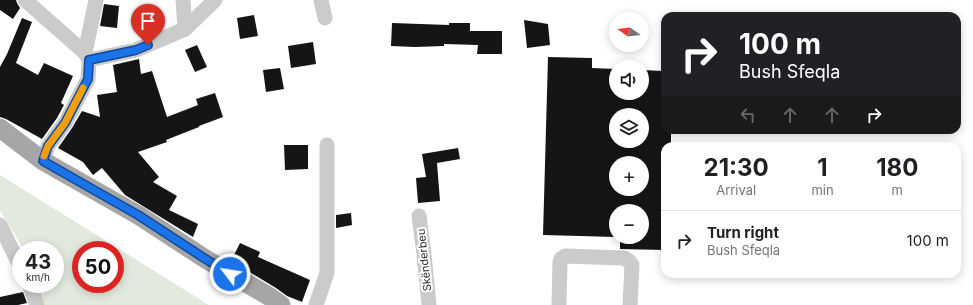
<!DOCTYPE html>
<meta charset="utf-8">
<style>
body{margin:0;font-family:Inter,sans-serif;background:#f2f2f2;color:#202124;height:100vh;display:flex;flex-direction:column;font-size:15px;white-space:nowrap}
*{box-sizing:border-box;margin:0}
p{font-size:13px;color:#757577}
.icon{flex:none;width:22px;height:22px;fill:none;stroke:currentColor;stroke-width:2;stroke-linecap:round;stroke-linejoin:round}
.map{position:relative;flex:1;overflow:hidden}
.side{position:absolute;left:661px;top:142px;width:300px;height:136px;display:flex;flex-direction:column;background:#fff;border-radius:12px;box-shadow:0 2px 10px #0003}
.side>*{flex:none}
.guide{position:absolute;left:661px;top:12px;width:300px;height:122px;border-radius:12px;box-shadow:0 2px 10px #0003;background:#202124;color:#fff;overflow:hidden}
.needle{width:26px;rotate:285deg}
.tools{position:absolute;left:609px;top:12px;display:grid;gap:8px}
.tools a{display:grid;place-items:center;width:40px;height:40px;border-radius:50%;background:#fff;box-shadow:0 2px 10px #0003;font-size:20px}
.speed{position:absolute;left:12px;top:241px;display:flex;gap:8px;font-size:20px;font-weight:700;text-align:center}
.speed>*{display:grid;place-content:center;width:52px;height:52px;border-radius:50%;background:#fff;box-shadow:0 2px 10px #0003;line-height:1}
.speed small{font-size:10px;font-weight:400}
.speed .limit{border:6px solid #d22;background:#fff;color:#111}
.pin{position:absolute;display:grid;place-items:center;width:34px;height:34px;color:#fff;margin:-41px -17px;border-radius:50% 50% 50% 0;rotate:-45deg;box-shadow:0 0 4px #0007}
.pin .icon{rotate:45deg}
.me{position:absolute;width:44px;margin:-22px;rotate:301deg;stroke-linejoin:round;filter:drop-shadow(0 0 3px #0008)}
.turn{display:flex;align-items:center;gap:14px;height:84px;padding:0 12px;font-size:18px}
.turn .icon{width:52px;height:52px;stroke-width:2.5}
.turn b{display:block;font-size:28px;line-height:34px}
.lanes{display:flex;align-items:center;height:38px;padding:0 12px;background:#0003;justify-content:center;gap:20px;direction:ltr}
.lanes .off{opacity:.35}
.eta{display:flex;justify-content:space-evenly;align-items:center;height:68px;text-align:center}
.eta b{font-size:24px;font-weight:700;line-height:28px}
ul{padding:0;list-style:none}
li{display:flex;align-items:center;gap:12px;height:60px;padding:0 12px;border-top:1px solid #e0e0e0}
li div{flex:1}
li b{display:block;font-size:15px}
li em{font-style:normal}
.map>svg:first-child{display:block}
</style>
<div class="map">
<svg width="973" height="305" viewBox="0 0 973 305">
<rect width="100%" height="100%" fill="#fff"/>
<path fill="#e2eade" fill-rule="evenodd" d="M0 175 209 305H44L36 284H55V250H24L0 210ZM81 250H115V284H81Z"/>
<path fill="#151515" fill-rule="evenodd" d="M0 0H16L17 3 20 8 13 19 0 10Z
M104 4 119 6 117 28 100 26Z
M254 15 258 36 240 39 237 18Z
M22 18 32 22 16 63 38 75 44 63 73 76 61 103 64 105 57 118 42 139 6 119 0 117V67L7 54Z
M524 20 548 24 550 45 527 48Z
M392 23 449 25V23H470V31H502V54H477L478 45 444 44V46L415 47 391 46Z
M313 42 316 64 291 68 288 46Z
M197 45 207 67 195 72 185 50Z
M548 57 592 58V68L616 69V93H642V70L663 71 665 80V130H671V146H665V250L620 249V237H642V211H616V237L543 235ZM616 115H642V141H616ZM616 163H642V189H616Z
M139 59 141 74 152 71 167 117 198 105 196 99 215 93 223 117 199 126V127L166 140 167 142 138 152 159 177 153 182 177 196 169 210 198 224 193 237 125 195 102 168 93 175 83 162 58 148 72 128 82 111 100 117 97 95 117 92 113 65Z
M280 68 284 89 266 92 263 70Z
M284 145H308V169L285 170Z
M458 148 460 159 437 163 440 201 418 203 416 178 426 177 422 154Z
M351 213 352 225 336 228V215Z
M240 243 260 252 258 257 310 280 302 302 287 296 276 288 231 261Z
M23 292 27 303 18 305H0V297Z"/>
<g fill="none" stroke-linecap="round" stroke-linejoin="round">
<path stroke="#cbcbcb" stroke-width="15" d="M25 0 85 53 89 60 88 79 65 123 48 146 43 161
M183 0 185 29
M321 0 325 18
M85 53 96 0
M89 60 136 50 185 29 215 0
M419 216 424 254 429 305
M0 225 21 268
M29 284 37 305
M316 305 327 273V145
M559 305 560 262 561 259 565 256 624 258 629 261 632 265 630 305"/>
<path stroke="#a6a6a6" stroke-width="19" d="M0 128 43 161 138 215 204 258 270 297 281 305"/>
</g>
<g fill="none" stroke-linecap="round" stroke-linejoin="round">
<defs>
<path id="route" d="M148 45 136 50 89 60 88 79 65 123 48 146 43 161 138 215 204 258 230 274"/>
</defs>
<use href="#route" stroke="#114b97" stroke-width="10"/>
<use href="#route" stroke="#1a73e8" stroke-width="7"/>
<path stroke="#f59e0b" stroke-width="7" d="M44 156 48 146 65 123 83 88"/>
</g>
<g text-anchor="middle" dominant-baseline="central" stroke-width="4" stroke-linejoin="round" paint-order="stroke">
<g font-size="11" fill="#2e2e2e" stroke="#fff">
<text transform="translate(424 260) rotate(-96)">Skënderbeu</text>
</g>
</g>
</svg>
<div class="tools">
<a><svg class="needle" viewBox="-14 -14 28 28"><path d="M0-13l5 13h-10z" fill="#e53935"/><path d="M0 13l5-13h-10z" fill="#757577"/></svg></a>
<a><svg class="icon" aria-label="sound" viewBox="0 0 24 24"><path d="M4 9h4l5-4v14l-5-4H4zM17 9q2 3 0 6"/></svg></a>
<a><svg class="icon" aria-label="layers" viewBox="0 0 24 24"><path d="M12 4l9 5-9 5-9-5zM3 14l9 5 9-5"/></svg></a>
<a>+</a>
<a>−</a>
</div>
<div class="speed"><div>43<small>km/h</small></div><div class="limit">50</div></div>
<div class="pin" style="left:148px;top:45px;background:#d93025"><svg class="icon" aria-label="arrive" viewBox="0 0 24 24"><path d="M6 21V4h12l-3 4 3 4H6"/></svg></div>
<svg class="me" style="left:230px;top:274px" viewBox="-20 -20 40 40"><circle r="17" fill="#1a73e8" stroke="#fff" stroke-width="3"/><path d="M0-11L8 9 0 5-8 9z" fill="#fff"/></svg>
<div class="guide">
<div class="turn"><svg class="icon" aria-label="right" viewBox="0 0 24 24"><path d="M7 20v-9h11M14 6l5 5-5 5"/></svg><div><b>100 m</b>Bush Sfeqla</div></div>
<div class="lanes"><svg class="icon off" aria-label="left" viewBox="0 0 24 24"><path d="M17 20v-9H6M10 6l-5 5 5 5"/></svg><svg class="icon off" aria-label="ahead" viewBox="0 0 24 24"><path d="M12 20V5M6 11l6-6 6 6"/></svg><svg class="icon off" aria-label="ahead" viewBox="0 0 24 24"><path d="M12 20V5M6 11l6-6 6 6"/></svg><svg class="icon" aria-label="right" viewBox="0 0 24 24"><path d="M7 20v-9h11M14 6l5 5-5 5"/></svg></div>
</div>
<section class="side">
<div class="eta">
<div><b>21:30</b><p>Arrival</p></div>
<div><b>1</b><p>min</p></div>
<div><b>180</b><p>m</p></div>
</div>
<ul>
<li><svg class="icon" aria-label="right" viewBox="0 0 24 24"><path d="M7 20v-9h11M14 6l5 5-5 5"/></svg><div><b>Turn right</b><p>Bush Sfeqla</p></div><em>100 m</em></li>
</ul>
</section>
</div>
